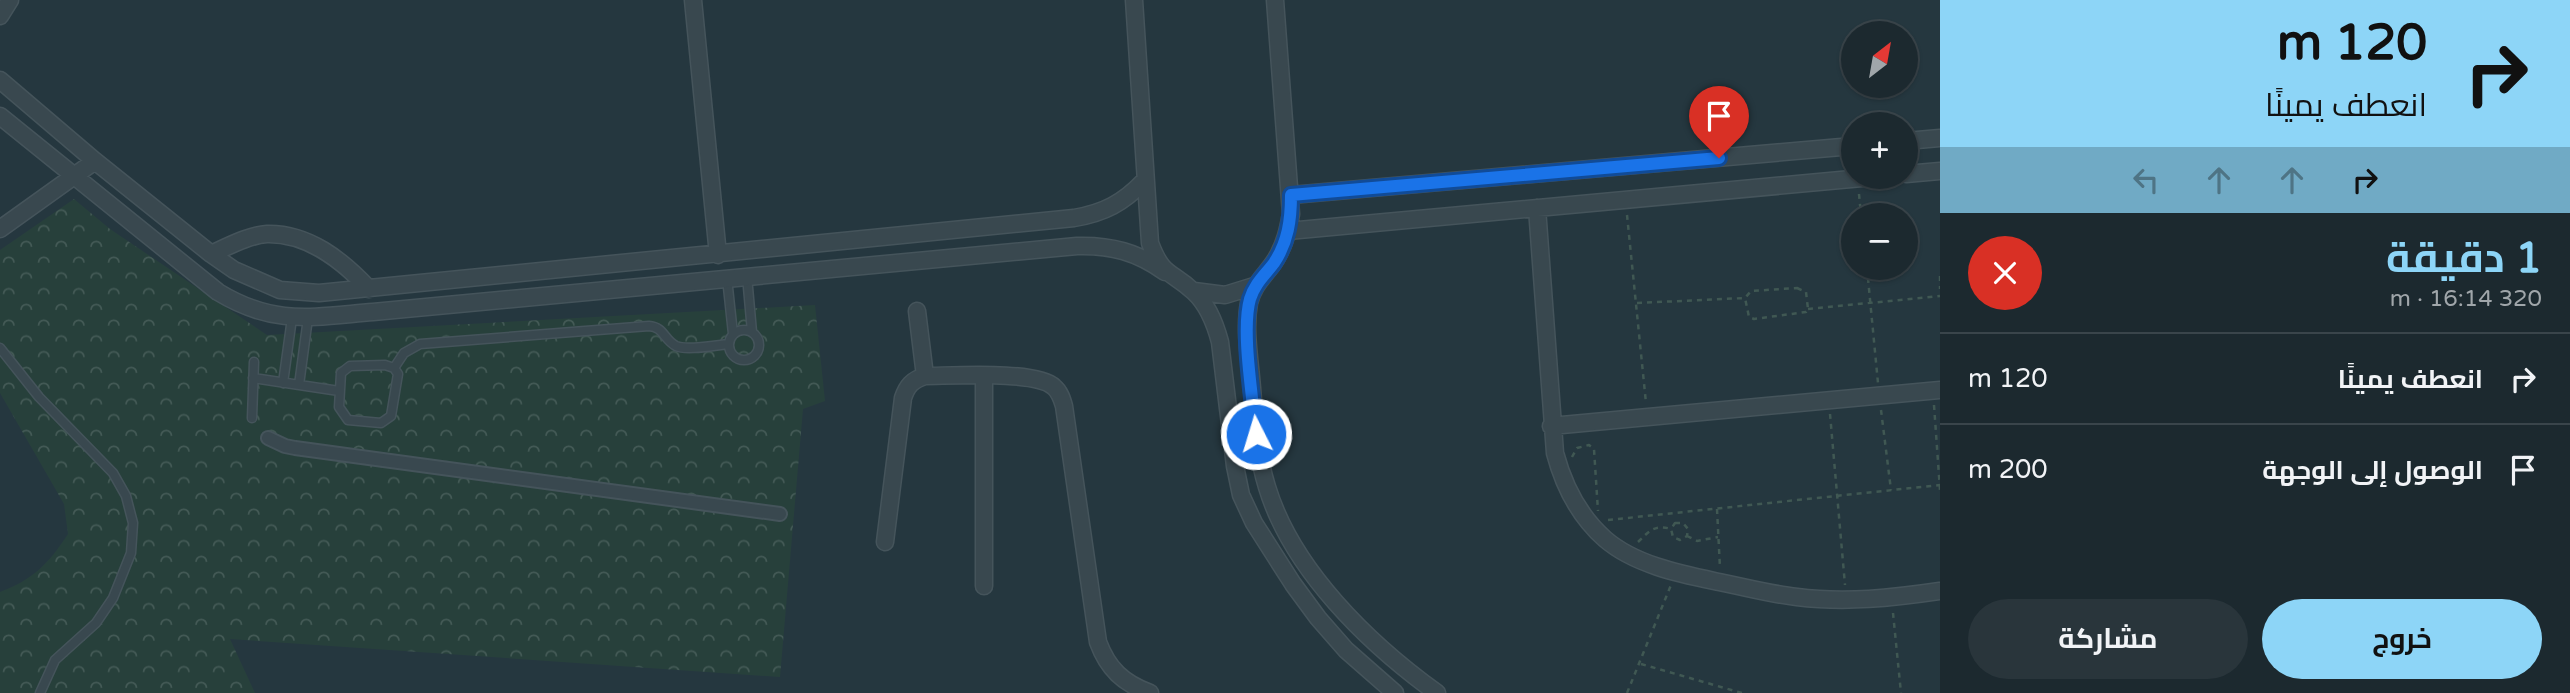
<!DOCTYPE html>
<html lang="ar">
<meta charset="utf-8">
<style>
body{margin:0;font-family:"Varela Round",Cairo,sans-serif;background:#29353b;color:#f1f3f6;direction:rtl;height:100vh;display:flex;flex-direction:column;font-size:26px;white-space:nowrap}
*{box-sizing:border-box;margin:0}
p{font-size:23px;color:#a0a6aa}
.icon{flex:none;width:38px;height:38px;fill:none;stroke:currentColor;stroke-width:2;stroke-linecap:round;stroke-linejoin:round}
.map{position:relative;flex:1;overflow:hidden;direction:ltr}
.sheet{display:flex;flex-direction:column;background:#1c292f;width:630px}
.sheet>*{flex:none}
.top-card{background:#8dd5f7;color:#111;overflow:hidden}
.needle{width:46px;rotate:31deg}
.fabs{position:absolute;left:1841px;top:21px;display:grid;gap:14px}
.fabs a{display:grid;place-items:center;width:77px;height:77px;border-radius:50%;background:#1c292f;box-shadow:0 2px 5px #0004,0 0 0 2px #3a454b;font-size:35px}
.pin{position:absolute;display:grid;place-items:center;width:60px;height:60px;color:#fff;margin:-72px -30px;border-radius:50% 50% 50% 0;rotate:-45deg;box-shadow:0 0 7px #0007}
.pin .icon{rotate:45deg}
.me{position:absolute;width:77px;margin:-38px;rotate:355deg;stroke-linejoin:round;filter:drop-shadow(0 0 5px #0008)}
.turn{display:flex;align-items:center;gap:24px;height:147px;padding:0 28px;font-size:32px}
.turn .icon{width:91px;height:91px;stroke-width:2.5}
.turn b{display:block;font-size:49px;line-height:60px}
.lanes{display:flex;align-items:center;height:66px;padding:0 28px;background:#0003;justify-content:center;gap:35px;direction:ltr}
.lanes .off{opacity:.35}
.round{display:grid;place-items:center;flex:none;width:74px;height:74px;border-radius:37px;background:#29353b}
.overview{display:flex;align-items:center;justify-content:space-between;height:119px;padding:0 28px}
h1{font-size:42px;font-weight:700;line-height:52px;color:#8dd5f7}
.primary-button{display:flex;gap:14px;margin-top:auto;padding:14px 28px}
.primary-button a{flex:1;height:80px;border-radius:42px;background:#8dd5f7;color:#111;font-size:28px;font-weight:700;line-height:80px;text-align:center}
.primary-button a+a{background:#29353b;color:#f1f3f6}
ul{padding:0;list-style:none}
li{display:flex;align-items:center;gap:21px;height:91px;padding:0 28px;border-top:2px solid #3a454b}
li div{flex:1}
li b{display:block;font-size:26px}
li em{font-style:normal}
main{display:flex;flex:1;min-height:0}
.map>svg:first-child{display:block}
</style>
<main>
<section class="sheet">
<div class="top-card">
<div class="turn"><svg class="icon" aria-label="right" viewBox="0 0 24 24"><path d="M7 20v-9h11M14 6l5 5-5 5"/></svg><div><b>120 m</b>انعطف يمينًا</div></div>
<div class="lanes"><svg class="icon off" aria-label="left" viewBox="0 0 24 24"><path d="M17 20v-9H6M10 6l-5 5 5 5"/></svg><svg class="icon off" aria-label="ahead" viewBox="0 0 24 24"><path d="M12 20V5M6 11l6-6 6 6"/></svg><svg class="icon off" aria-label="ahead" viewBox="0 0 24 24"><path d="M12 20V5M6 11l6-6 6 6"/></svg><svg class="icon" aria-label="right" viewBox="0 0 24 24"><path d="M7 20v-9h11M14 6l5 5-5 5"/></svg></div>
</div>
<div class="overview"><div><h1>1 دقيقة</h1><p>320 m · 16:14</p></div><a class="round" style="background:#d93025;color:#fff"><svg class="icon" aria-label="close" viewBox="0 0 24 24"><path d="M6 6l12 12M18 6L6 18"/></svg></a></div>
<ul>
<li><svg class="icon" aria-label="right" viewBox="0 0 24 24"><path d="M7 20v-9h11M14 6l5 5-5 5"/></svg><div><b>انعطف يمينًا</b></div><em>120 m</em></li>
<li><svg class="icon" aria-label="arrive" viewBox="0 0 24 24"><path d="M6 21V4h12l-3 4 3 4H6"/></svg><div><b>الوصول إلى الوجهة</b></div><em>200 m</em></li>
</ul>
<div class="primary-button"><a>خروج</a><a>مشاركة</a></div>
</section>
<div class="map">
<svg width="1940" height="693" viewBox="0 0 1940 693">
<defs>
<pattern id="park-crowns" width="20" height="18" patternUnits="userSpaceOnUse" patternTransform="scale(1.75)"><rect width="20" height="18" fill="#27403b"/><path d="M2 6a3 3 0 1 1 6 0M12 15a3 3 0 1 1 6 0" fill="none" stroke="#445a56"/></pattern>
</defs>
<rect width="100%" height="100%" fill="#25373f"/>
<path fill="url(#park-crowns)" d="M74 199 110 229 267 335 815 305 825 401 803 409 780 677 230 639 255 693H0V592C34 579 48 564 68 534L64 504 0 393V250Z"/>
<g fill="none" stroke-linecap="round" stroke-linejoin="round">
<defs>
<path id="service" d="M747 276 752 332
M727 278 733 334
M729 345a15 15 0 1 1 30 0a15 15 0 1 1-30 0Z
M0 348 39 397 113 473 126 496 133 523 131 553 113 598 96 623 55 660 40 693
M385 365 394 368 398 374 391 416 381 423 348 420 339 407 341 373 350 366Z
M394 368 404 353 420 344 649 326C664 327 664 340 676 346 687 351 716 345 729 344
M253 378 339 391
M283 383 292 318
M299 385 308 318
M252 418 254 362"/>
<path id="pedestrian" d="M268 438 285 446 295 448 780 514"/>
<path id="minor" d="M693 0 718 255
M1134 0 1150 243C1163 278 1171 270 1194 292 1208 305 1215 323 1220 342L1235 466 1241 495 1254 523 1293 584 1318 618 1346 650 1395 693
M1275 0 1291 214C1288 230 1285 244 1276 259 1267 274 1253 284 1249 303 1244 330 1250 361 1252 388 1255 422 1257 455 1267 487 1292 570 1369 644 1437 693
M0 16 10 0
M0 80 95 161 211 254 234 270 280 290 319 293 1074 218C1104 213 1123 203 1144 181
M0 116 218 292C274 326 311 317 373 312L1077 246C1111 245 1137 252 1165 272
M1906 141 1940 138
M1906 174 1940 171
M1291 195 1853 146
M1537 208 1555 453C1564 487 1579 516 1605 539 1635 565 1681 574 1719 582 1745 587 1770 594 1797 597 1845 603 1893 598 1940 591
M0 229 95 161
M1288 231 1873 177
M211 254C227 247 249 235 267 234 308 233 342 260 369 289
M1194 291 1225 295 1254 286
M917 311 925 376
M1551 426 1940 390
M885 542 903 398C907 386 912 380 925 376 951 376 1036 370 1054 387 1060 392 1062 399 1064 406L1098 642C1108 669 1123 683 1150 693
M984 586V376"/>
</defs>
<use href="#service" stroke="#45545b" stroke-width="11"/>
<use href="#pedestrian" stroke="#45545b" stroke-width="16"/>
<use href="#minor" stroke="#45545b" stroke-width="19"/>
<path stroke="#405853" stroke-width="2.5" stroke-dasharray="5 5" stroke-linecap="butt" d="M1859 194 1861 215
M1627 215 1646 403
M1867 268 1878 383
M1940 276V289
M1797 288 1806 292 1808 309 1806 312 1754 319 1749 317 1745 298 1751 291Z
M1637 303 1745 298
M1808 309 1940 296
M1934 405 1940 490
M1881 410 1891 490
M1830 414 1845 585
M1572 457 1577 448 1589 445 1594 449 1598 511
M1717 509 1720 568
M1608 520 1940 485
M1675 523H1683L1688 529 1687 536 1680 540 1673 537 1671 529Z
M1687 536 1697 541 1718 537
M1638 542C1649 531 1655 524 1671 529
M1893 613 1901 693
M1641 664 1742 693
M1627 693 1671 585"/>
<use href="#service" stroke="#39484f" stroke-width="8"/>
<use href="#pedestrian" stroke="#39484f" stroke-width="12"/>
<use href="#minor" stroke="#39484f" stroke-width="16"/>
</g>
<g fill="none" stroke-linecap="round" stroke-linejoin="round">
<defs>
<path id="route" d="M1256 434C1253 398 1241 331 1250 299 1255 283 1265 275 1274 263 1288 242 1291 220 1291 195L1719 158"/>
</defs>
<use href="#route" stroke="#114b97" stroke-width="18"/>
<use href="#route" stroke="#1a73e8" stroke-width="12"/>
</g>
</svg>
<div class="fabs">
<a><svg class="needle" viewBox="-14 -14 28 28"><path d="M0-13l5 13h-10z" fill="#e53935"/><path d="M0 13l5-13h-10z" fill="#a0a6aa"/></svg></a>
<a>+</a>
<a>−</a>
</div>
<div class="pin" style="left:1719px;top:158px;background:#d93025"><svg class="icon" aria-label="arrive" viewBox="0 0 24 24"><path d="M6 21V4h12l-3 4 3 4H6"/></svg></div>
<svg class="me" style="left:1256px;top:434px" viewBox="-20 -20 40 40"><circle r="17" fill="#1a73e8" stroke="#fff" stroke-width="3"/><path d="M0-11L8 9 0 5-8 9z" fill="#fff"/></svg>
</div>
</main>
